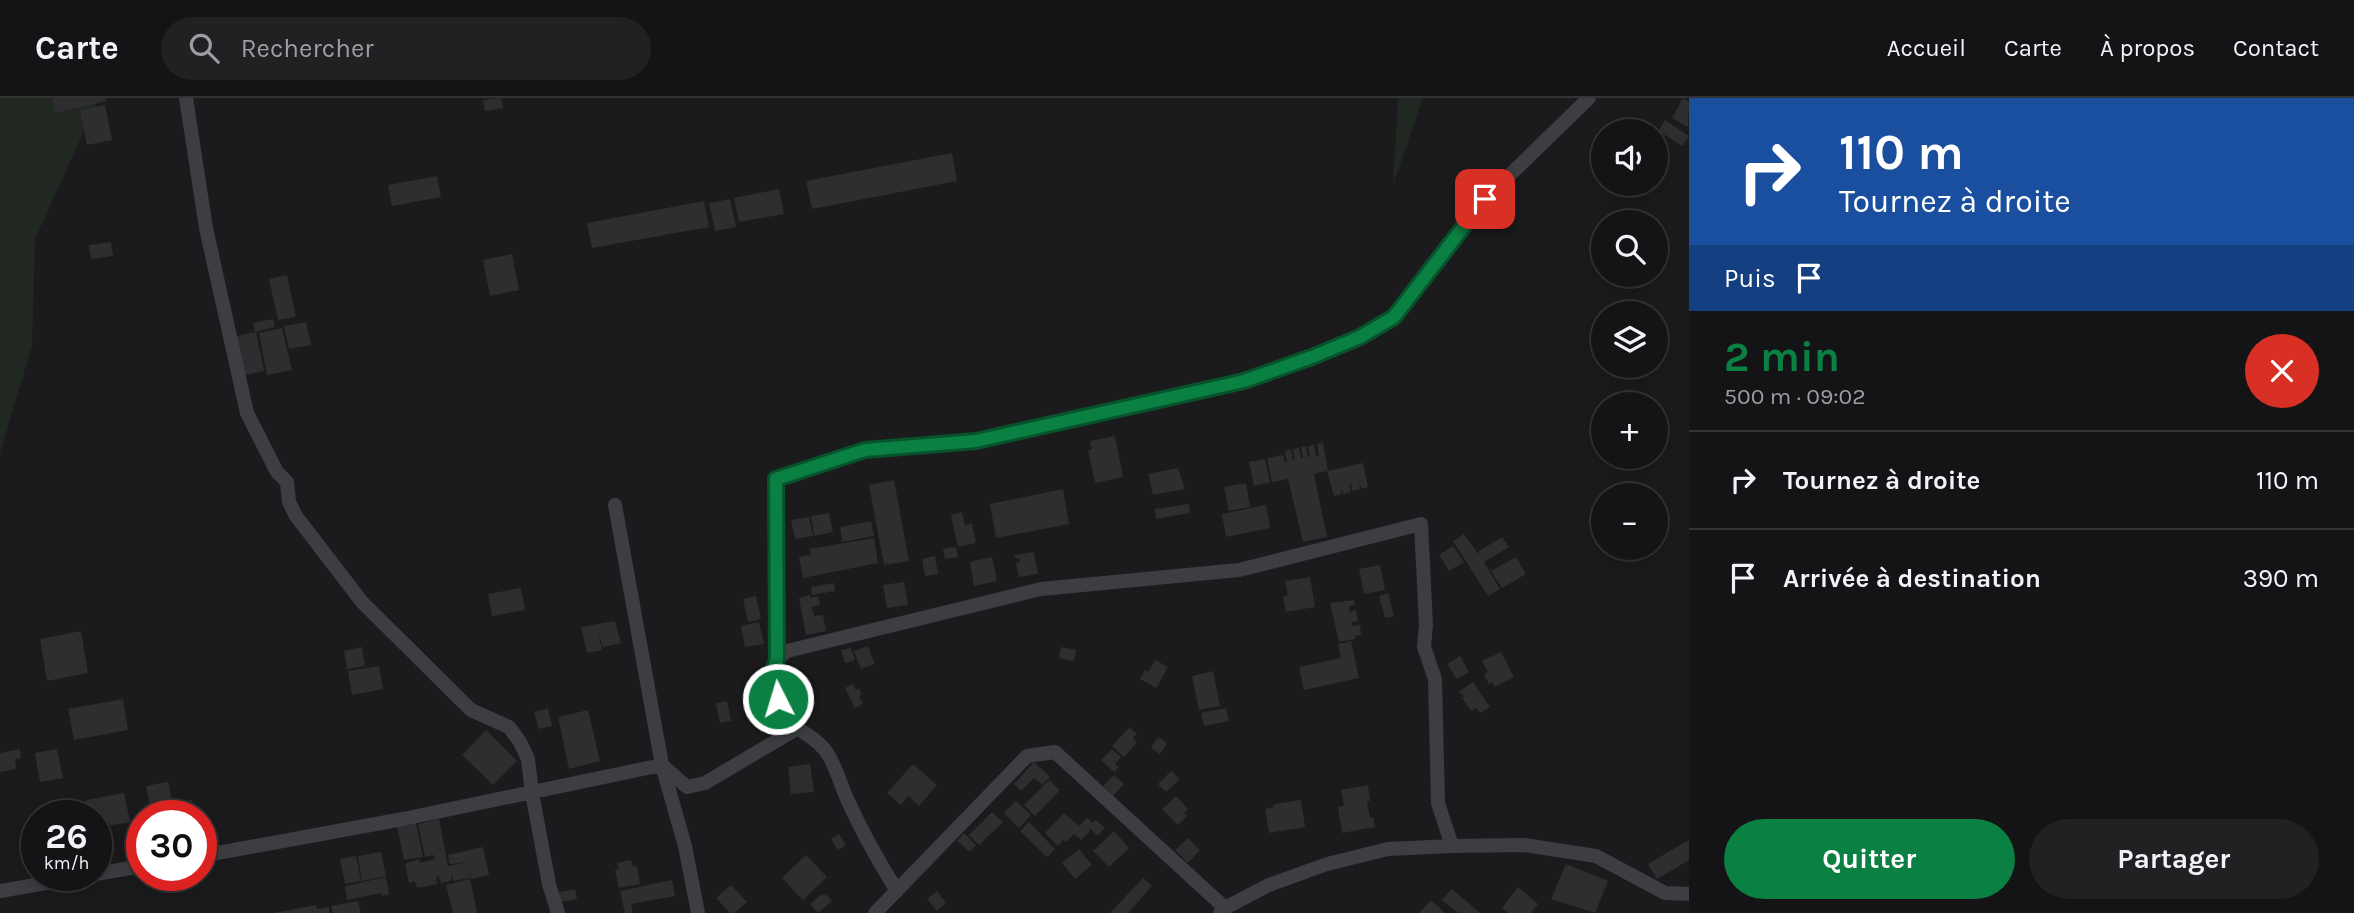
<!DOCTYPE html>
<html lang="fr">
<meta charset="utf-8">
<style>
body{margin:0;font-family:Karla,sans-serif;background:#212123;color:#f1f3f6;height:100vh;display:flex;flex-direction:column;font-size:26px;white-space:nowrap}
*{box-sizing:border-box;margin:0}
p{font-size:23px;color:#9d9ea1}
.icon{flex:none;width:38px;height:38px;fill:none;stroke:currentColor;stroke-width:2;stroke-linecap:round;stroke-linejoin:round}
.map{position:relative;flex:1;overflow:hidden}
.drawer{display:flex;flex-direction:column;background:#141416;width:665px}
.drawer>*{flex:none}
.banner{background:#1a4fa0;color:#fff;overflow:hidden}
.tools{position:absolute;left:1591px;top:21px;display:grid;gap:14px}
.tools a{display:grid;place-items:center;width:77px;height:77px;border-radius:50%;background:#141416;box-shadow:0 4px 18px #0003,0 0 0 2px #333335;font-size:35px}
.speed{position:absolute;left:21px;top:702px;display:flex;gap:14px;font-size:35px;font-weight:700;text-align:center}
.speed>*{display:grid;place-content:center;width:91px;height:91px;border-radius:50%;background:#141416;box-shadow:0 4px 18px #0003,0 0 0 2px #333335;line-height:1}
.speed small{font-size:18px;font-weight:400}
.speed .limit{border:10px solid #d22;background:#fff;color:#111}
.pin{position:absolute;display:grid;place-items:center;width:60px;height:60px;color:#fff;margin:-30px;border-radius:14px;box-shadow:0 4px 10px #0006}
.me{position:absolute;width:77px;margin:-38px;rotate:355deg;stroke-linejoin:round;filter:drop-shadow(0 0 5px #0008)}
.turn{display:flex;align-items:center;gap:24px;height:147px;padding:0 35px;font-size:32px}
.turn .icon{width:91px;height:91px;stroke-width:2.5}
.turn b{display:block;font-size:49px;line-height:60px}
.then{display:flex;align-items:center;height:66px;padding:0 35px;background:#0003;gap:14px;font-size:26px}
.round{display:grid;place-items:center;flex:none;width:74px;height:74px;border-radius:37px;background:#212123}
.headline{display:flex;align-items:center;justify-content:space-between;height:119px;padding:0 35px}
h1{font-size:42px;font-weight:700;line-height:52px;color:#0b8043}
.primary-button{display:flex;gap:14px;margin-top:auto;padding:14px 35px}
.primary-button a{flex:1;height:80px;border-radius:42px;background:#0b8043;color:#fff;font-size:28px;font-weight:700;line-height:80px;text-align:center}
.primary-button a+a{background:#212123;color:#f1f3f6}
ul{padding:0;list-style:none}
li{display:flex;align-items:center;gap:21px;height:98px;padding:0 35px;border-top:2px solid #333335}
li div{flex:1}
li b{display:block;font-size:26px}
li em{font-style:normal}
header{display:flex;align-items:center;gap:42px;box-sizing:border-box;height:98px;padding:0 35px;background:#141416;border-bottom:2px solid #333335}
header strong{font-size:33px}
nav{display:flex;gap:38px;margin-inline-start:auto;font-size:24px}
.search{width:490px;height:63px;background:#212123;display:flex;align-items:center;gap:18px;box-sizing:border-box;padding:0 24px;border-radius:38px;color:#9d9ea1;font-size:26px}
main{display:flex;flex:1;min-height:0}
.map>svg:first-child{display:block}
</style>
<header>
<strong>Carte</strong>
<div class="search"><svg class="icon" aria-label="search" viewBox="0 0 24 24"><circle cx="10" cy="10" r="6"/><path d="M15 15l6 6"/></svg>Rechercher</div>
<nav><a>Accueil</a><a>Carte</a><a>À propos</a><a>Contact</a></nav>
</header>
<main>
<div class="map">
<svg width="1689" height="815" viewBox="0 0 1689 815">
<rect width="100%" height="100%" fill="#1b1b1d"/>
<path fill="#212821" d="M0 0H99L35 141 32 248 0 355Z
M1398 0H1423L1393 87Z"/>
<path fill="#2e2e31" d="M52 0H106V3L55 15Z
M501 0 503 10 485 13 483 2Z
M1683 0 1689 4 1688 29 1672 20Z
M105 7 112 42 87 47 80 12Z
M1665 22 1689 38 1682 48 1658 33Z
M952 55 957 83 812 111 806 83Z
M437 78 441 99 392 108 388 87Z
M779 91 784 116 739 124 734 100Z
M730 101 736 129 715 133 709 105Z
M704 103 709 129 592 150 587 125Z
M111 144 113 158 91 161 89 147Z
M512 156 519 192 490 198 483 162Z
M287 177 296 219 278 222 269 181Z
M273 221 275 229 255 234 253 225Z
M306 224 311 247 289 251 284 228Z
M282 230 292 272 267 277 259 235Z
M256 234 264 273 240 278 232 239Z
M1115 338 1123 379 1095 385 1088 352 1092 351 1090 343Z
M1323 345 1328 373 1363 365 1368 389 1362 391 1358 383 1360 391 1352 393 1351 386 1349 387 1351 394 1344 396 1340 389 1342 396 1334 398 1327 373 1314 376 1327 439 1303 444 1288 381 1272 384 1267 360 1283 357 1285 364H1287L1285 353 1291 351 1293 362H1295L1293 351 1299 350 1301 360H1303L1301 349 1306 348 1308 359H1310L1308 348 1314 347 1316 358 1319 357 1317 346Z
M1265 361 1270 384 1254 388 1249 364Z
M1178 370 1185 391 1153 397 1148 376Z
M894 382 909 463 884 467 869 387Z
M1246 385 1250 409 1229 413 1224 389Z
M1063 391 1069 426 996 440 990 406Z
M1189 406 1190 415 1156 421 1155 411Z
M1266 407 1270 430 1226 439 1222 416Z
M962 414 965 427 972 426 976 445 958 449 951 417Z
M829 415 833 434 814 438 811 418Z
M809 419 813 438 795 441 791 422Z
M871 423 874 438 842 444 840 429Z
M1464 436 1478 456 1479 453 1502 439 1509 449 1484 464 1500 491 1488 498 1453 443Z
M874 440 878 465 803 480 799 459 811 457 809 451Z
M1453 448 1464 464 1449 473 1439 457Z
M956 449 958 459 945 461 943 451Z
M1034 454 1038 476 1019 479 1016 465 1020 464 1019 460H1015L1014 457Z
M935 458 938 476 925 478 922 461Z
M992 459 997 483 974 488 970 464Z
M1516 459 1526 476 1502 490 1491 473Z
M1380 467 1385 492 1364 496 1359 471Z
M1310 479 1315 509 1286 514 1283 498 1288 497 1285 483Z
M904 484 908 507 887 510 883 487Z
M834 485 835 493 812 497 811 489Z
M521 490 525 512 492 518 488 496Z
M1388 495 1394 518 1385 520 1379 498Z
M810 497 811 500 818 498 820 507 812 509 814 518 823 517 826 533 806 537 799 500Z
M756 498 761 521 748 524 743 501Z
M1354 502 1355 507 1349 508V514L1356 512 1358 523 1352 524V528L1360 527 1361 537 1355 538V541L1339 544 1330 505Z
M615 523 621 545 603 549 598 533 602 552 587 555 581 529Z
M759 524 764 546 745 549 741 528Z
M81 533 88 575 47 583 40 541Z
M1351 543 1359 580 1304 592 1299 569 1341 560 1338 546Z
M868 548 875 566 861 571 854 553Z
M362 549 365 568 347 571 344 553Z
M1061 549 1076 552 1074 563 1059 560Z
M851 550 855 562 845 565 841 552Z
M1501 554 1514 579 1495 589 1492 584 1489 586 1484 576 1488 574 1482 563Z
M1460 558 1469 574 1457 581 1447 566Z
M1155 562 1168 569 1156 590 1140 581 1145 572 1148 574Z
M379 568 383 591 352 597 348 573Z
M1213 573 1220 608 1199 612 1192 578Z
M1473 584 1490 609 1480 615 1477 610 1471 613 1462 600 1465 598 1458 594Z
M853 586 856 592 859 590 862 596 859 598 863 606 855 610 845 590Z
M123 601 128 632 74 642 68 611Z
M727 603 731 623 720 625 716 605Z
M548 610 552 628 539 631 534 614Z
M1226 610 1229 623 1204 628 1201 615Z
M588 612 600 663 569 671 558 619Z
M1130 629 1137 636 1133 640 1137 645 1124 659 1112 648Z
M486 632 517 663 493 687 462 657Z
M1158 639 1167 645 1160 656 1151 650Z
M20 651 21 660 15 661 16 671 0 674V655Z
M57 651 63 680 40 684 35 655Z
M1112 651 1121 659 1115 666 1119 669 1114 674 1101 662Z
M1034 664 1050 679 1042 687 1034 680 1021 693 1014 686Z
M810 666 814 694 791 696 788 669Z
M913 666 937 687 919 708 908 698 901 707 887 695Z
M1171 673 1180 681 1166 694 1158 686Z
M1114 677 1124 686 1113 698 1103 688Z
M1049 682 1060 692 1035 718 1024 707Z
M168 684 172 703 150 707 146 688Z
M1368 687 1370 703H1367L1370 720 1373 719 1375 729 1342 735 1338 709 1344 708 1341 692Z
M124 695 130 724 96 730V718H89L86 702Z
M1176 698 1188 711 1184 715 1187 718 1178 727 1162 711Z
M192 702 194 718H179L177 704Z
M1301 702 1305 729 1269 735 1265 711 1274 709V706Z
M1016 703 1031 717 1019 730 1004 715Z
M68 704 71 718H42L41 711Z
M992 714 1003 724 979 747 969 737Z
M1064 715 1079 728 1087 720 1093 725 1096 722 1105 730 1098 738 1088 729 1090 733 1081 742 1074 736 1066 744 1063 742 1058 748 1045 735Z
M439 721 448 768 467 764 450 766 448 757 483 749 489 777 471 781 468 770 470 780 453 783 451 776V783L441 785 439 778 436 779 437 786 417 790 415 783 409 785 405 766 419 761 420 765 435 761 434 757 425 759 418 726Z
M1029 724 1055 751 1047 759 1020 733Z
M416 725 423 759 404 762 397 729Z
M1114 733 1129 750 1109 769 1093 753Z
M37 734V765L31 766 26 735Z
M964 735 976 747 970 754 957 743Z
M839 736 846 747 838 752 831 741Z
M1188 740 1200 752 1188 765 1175 752Z
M1689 742V762L1657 781 1648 766Z
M1079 751 1092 767 1075 781 1062 765Z
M381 754 386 778 362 783 358 758Z
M806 757 827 779 803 802 782 780Z
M356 758 361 783 345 786 340 761Z
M631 762 633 769 637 768 640 786 619 790 615 772 619 771 617 765Z
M1566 766 1608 783 1595 815 1551 801Z
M386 779 389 796 381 798V795L347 802 345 788Z
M1143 780 1152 788 1129 814 1130 815H1110Z
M470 781 477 815H453L446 787Z
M672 782 675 798 631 806 633 815H625L620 793Z
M731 787 747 804 735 815H730L716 800Z
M1518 789 1538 806 1531 815H1508L1502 810Z
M575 791 577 801 561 804 559 794Z
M1452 791 1480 815H1458L1442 802Z
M937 793 946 805 937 813 927 801Z
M822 796 824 798 826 796 832 803 818 815 810 806Z
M1431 802 1445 815H1419Z
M358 803 361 815H333L331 808Z
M316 807 317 811 329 809V815H274Z"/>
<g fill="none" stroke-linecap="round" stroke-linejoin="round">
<path stroke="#3c3e41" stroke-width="14" d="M186 0 206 130 247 315 277 374 287 384 289 404 296 418 362 504 471 612 509 629 520 644 528 661 532 695 549 786 558 815
M615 407 662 667 687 689 705 685 798 630
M777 561 787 553 1041 491 1239 472 1421 426 1426 527 1424 549 1435 581 1438 705 1452 748
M201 758 403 721 662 667 685 748 698 815
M96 776 142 768
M0 793 92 777
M897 793C879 764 862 734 848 703 841 688 837 672 829 658 818 638 793 633 783 613 776 598 772 577 777 561L776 381 865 352 976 343 1244 283 1312 259 1360 238 1394 219 1485 101 1589 0
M875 815 1027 658 1055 654 1225 810
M1220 815 1225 810 1269 787 1327 766 1388 751 1452 748 1524 747 1596 758 1665 795 1689 796"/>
</g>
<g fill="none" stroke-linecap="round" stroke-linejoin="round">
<defs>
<path id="route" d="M778 601 774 570 777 561 776 381 865 352 976 343 1244 283 1312 259 1360 239 1394 219 1485 101"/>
</defs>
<use href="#route" stroke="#07532c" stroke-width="18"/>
<use href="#route" stroke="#0b8043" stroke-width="12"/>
</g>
</svg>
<div class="tools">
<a><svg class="icon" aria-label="sound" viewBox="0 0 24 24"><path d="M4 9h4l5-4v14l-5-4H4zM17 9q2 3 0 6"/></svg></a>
<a><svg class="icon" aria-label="search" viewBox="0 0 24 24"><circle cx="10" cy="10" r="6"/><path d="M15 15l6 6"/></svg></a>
<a><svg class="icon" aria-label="layers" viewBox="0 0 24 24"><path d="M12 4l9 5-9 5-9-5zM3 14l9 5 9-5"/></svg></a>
<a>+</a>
<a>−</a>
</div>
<div class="speed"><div>26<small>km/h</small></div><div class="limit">30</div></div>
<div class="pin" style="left:1485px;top:101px;background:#d93025"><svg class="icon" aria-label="arrive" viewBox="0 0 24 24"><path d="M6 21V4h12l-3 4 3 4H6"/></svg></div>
<svg class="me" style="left:778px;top:601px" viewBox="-20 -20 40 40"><circle r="17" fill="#0b8043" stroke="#fff" stroke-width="3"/><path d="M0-11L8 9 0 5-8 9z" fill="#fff"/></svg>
</div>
<section class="drawer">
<div class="banner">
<div class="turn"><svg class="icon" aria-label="right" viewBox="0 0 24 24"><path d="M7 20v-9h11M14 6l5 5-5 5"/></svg><div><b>110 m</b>Tournez à droite</div></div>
<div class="then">Puis<svg class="icon" aria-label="arrive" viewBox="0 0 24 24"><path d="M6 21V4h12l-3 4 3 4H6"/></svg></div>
</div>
<div class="headline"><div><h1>2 min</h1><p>500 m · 09:02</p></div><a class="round" style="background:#d93025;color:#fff"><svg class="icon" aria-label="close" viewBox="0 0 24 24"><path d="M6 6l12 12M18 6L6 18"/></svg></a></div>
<ul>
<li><svg class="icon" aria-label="right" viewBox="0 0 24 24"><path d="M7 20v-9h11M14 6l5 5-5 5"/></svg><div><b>Tournez à droite</b></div><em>110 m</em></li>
<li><svg class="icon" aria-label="arrive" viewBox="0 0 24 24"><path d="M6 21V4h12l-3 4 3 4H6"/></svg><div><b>Arrivée à destination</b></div><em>390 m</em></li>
</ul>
<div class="primary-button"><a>Quitter</a><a>Partager</a></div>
</section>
</main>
